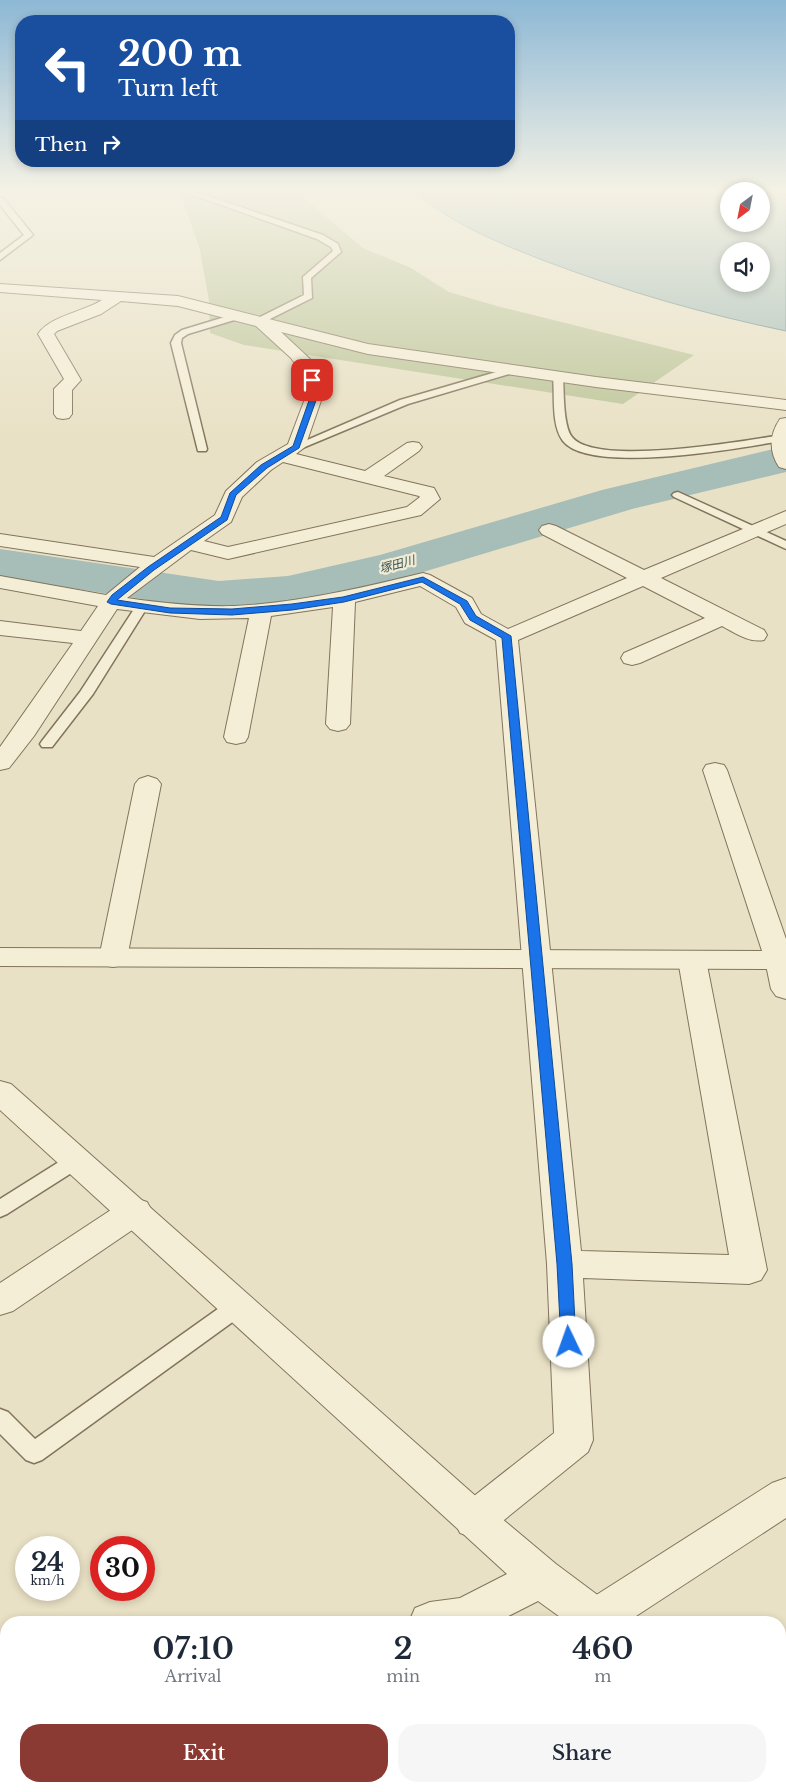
<!DOCTYPE html>
<meta charset="utf-8">
<style>
body{margin:0;font-family:"Libre Baskerville","Noto Sans JP",serif;background:#f6f6f7;color:#1f2937;height:100vh;display:flex;flex-direction:column;font-size:19px;white-space:nowrap}
*{box-sizing:border-box;margin:0}
p{font-size:16px;color:#747a83}
.icon{flex:none;width:28px;height:28px;fill:none;stroke:currentColor;stroke-width:2;stroke-linecap:round;stroke-linejoin:round}
.map{position:relative;flex:1;overflow:hidden}
.panel{position:absolute;left:0px;top:1616px;width:786px;height:176px;display:flex;flex-direction:column;background:#fff;border-radius:20px 20px 0 0;box-shadow:0 2px 8px #0003}
.panel>*{flex:none}
.guide{position:absolute;left:15px;top:15px;width:500px;height:152px;border-radius:20px;box-shadow:0 2px 8px #0003;background:#1a4fa0;color:#fff;overflow:hidden}
.needle{width:32px;rotate:212deg}
.fabs{position:absolute;left:720px;top:182px;display:grid;gap:10px}
.fabs a{display:grid;place-items:center;width:50px;height:50px;border-radius:50%;background:#fff;box-shadow:0 2px 8px #0003;font-size:25px}
.speed{position:absolute;left:15px;top:1536px;display:flex;gap:10px;font-size:25px;font-weight:700;text-align:center}
.speed>*{display:grid;place-content:center;width:65px;height:65px;border-radius:50%;background:#fff;box-shadow:0 2px 8px #0003;line-height:1}
.speed small{font-size:12px;font-weight:400}
.speed .limit{border:8px solid #d22;background:#fff;color:#111}
.pin{position:absolute;display:grid;place-items:center;width:42px;height:42px;color:#fff;margin:-21px;border-radius:10px;box-shadow:0 2px 8px #0006}
.me{position:absolute;width:55px;margin:-28px;rotate:357deg;stroke-linejoin:round;filter:drop-shadow(0 0 4px #0008)}
.turn{display:flex;align-items:center;gap:18px;height:105px;padding:0 20px;font-size:22px}
.turn .icon{width:65px;height:65px;stroke-width:2.5}
.turn b{display:block;font-size:35px;line-height:42px}
.then{display:flex;align-items:center;height:48px;padding:0 20px;background:#0003;gap:10px;font-size:19px}
.eta{display:flex;justify-content:space-evenly;align-items:center;height:85px;text-align:center}
.eta b{font-size:30px;font-weight:600;line-height:35px}
.action{display:flex;gap:10px;margin-top:auto;padding:10px 20px}
.action a{flex:1;height:58px;border-radius:20px;background:#8b3a33;color:#fff;font-size:20px;font-weight:600;line-height:58px;text-align:center}
.action a+a{background:#f6f6f7;color:#1f2937}
.map>svg:first-child{display:block}
</style>
<div class="map">
<svg width="786" height="1792" viewBox="0 0 786 1792">
<rect width="100%" height="100%" fill="#e9e1c5"/>
<path fill="#bec69a" d="M180 192H321L300 195 363 248 411 268 449 292 497 306 694 355 623 404 244 345 210 333 209 301 200 250Z"/>
<path fill="#a6bdb8" stroke="#6e8a85" fill-rule="evenodd" d="M415 192H729V224H761V192H786V331C704 314 624 291 545 261 499 243 453 225 415 192ZM729 251H761V284H729Z"/>
<g fill="none" stroke-linecap="round" stroke-linejoin="round">
<path fill="#a6bdb8" fill-rule="evenodd" d="M786 446V472L632 509 410 576 288 606 219 611 0 577V549L219 581 288 576 380 555 602 490Z"/>
<defs>
<path id="service" d="M185 192H196L323 235 338 244 341 252 311 278 312 298 262 323H256V319L304 295 303 277 333 251 331 247 317 239Z
M0 198H3L33 235 0 260V253L24 235 0 205Z
M238 313 243 316 241 318 188 334 182 338 181 343 207 449 206 451H198L171 343 175 335 182 330Z
M513 367 518 370 516 372 408 404 300 449H292L291 447 400 400Z
M558 374 563 377C564 392 563 426 572 437 595 467 745 441 781 435L786 438 781 441C740 448 590 475 563 441 551 425 555 396 553 377Z
M678 492 786 541V549L674 497 672 495 674 493Z
M142 602 148 606 93 694 52 747H42L40 744 42 741 80 692 138 603Z
M77 1153 84 1155 87 1160 84 1165 7 1214 0 1217V1199L70 1155Z
M237 1298 245 1301 248 1307 245 1313 42 1460 34 1463 26 1460 0 1434V1409L8 1412 35 1439 229 1301Z"/>
<path id="minor" d="M0 284 178 296 368 344 596 377 786 400V410L596 387 368 354 281 332 310 359 318 372 324 392 305 447 296 454 365 471 407 443 413 442 419 443 422 447 419 451 384 476 434 488 440 499 421 515 228 559 191 550 127 598C162 603 198 607 234 606 298 603 361 588 423 573L430 575 472 598 481 614 508 629 627 578 542 534 539 530 542 526 549 524 556 526 644 570 786 511V524L661 578 764 630 767 635 764 640C749 643 735 633 722 626L640 663 632 665 624 663 621 658 624 653 705 618 643 586 518 640 581 1251 729 1255 678 960 682 953 692 951 702 953 706 960 767 1270 761 1280 749 1284 583 1278 593 1440 588 1452 488 1533 474 1538 460 1533 454 1520 460 1507 554 1433 547 1264 496 640 465 623 456 607 420 586 355 602 350 724 346 729 338 731 330 729 326 724 333 607 271 616 248 737 245 742 236 744 227 742 224 737 249 618 200 619 117 609 34 736 9 768 0 770V747L73 643 0 635V621L81 631 98 606 0 588V576L106 595 140 567 0 546V534L154 557 215 515 226 491 257 462 288 444 306 396 305 382 301 372 291 358 256 326 178 306 121 301 101 314 57 331 54 334 81 380 72 390V414L69 418 63 419 57 418 54 414V389L64 379 38 334C50 316 83 312 102 300L0 292ZM283 462 419 496 420 497 407 507 228 547 204 541 231 522 242 497 271 470Z
M786 418V469L779 467C769 452 769 435 780 419Z
M715 763 724 765 727 770 786 939V999L776 996 771 989 765 960 703 770 706 765Z
M148 776 157 779 161 784 127 958 123 965 113 967 103 965 99 958 135 784 139 779Z
M135 1198 147 1202 152 1211 147 1220 13 1311 0 1315V1283L123 1202Z
M786 1478V1518L627 1622H574L573 1620 579 1606 772 1483Z
M50 1786H99L96 1792H48Z"/>
<path id="tertiary" d="M0 948 786 951V969L0 966Z
M0 1081 11 1084 488 1507 556 1564 615 1608 621 1622H567L538 1601 497 1622H409L415 1608 430 1602 460 1598 507 1574 0 1110Z
M780 1708 786 1710V1756L780 1754Z
M6 1729V1774L0 1776V1730Z"/>
</defs>
<use href="#service" stroke="#82745d" stroke-width="3"/>
<use href="#minor" stroke="#82745d" stroke-width="2"/>
<use href="#tertiary" stroke="#82745d" stroke-width="2"/>
<use href="#service" fill="#f5eed7" fill-rule="evenodd"/>
<use href="#minor" fill="#f5eed7" fill-rule="evenodd"/>
<use href="#tertiary" fill="#f5eed7" fill-rule="evenodd"/>
</g>
<linearGradient id="sky" x2="0" y2="1"><stop stop-color="#8db8d5"/><stop offset="0.43" stop-color="#f5f2e5"/><stop offset="1" stop-color="#f5f2e5" stop-opacity="0"/></linearGradient>
<rect width="786" height="443" fill="url(#sky)"/>
<path fill="#1a73e8" stroke="#114b97" d="M312 378 315 380 319 392 299 448 267 468 236 495 227 520 154 570 117 600 170 608 232 609 292 604 343 597 423 577 467 601 476 616 511 636 572 1264 576 1342 574 1347 569 1349 564 1347 561 1342 557 1264 502 638 470 620 460 604 422 582 344 602 292 610 232 615 170 613 111 604 107 602 112 595 148 567 221 517 230 493 261 465 293 446 312 392 308 380Z"/>
<g text-anchor="middle" dominant-baseline="central" stroke-width="4.5" stroke-linejoin="round" paint-order="stroke">
<g font-size="12" font-style="italic" fill="#305252" stroke="#f2ebd4">
<text transform="translate(397 564) rotate(-15)">塚田川</text>
</g>
</g>
</svg>
<div class="fabs">
<a><svg class="needle" viewBox="-14 -14 28 28"><path d="M0-13l5 13h-10z" fill="#e53935"/><path d="M0 13l5-13h-10z" fill="#747a83"/></svg></a>
<a><svg class="icon" aria-label="sound" viewBox="0 0 24 24"><path d="M4 9h4l5-4v14l-5-4H4zM17 9q2 3 0 6"/></svg></a>
</div>
<div class="speed"><div>24<small>km/h</small></div><div class="limit">30</div></div>
<div class="pin" style="left:312px;top:380px;background:#d93025"><svg class="icon" aria-label="arrive" viewBox="0 0 24 24"><path d="M6 21V4h12l-3 4 3 4H6"/></svg></div>
<svg class="me" style="left:569px;top:1342px" viewBox="-20 -20 40 40"><circle r="19" fill="#fff"/><path d="M0-13L10 11 0 6-10 11z" fill="#1a73e8"/></svg>
<div class="guide">
<div class="turn"><svg class="icon" aria-label="left" viewBox="0 0 24 24"><path d="M17 20v-9H6M10 6l-5 5 5 5"/></svg><div><b>200 m</b>Turn left</div></div>
<div class="then">Then<svg class="icon" aria-label="right" viewBox="0 0 24 24"><path d="M7 20v-9h11M14 6l5 5-5 5"/></svg></div>
</div>
<section class="panel">
<div class="eta">
<div><b>07:10</b><p>Arrival</p></div>
<div><b>2</b><p>min</p></div>
<div><b>460</b><p>m</p></div>
</div>
<div class="action"><a>Exit</a><a>Share</a></div>
</section>
</div>
